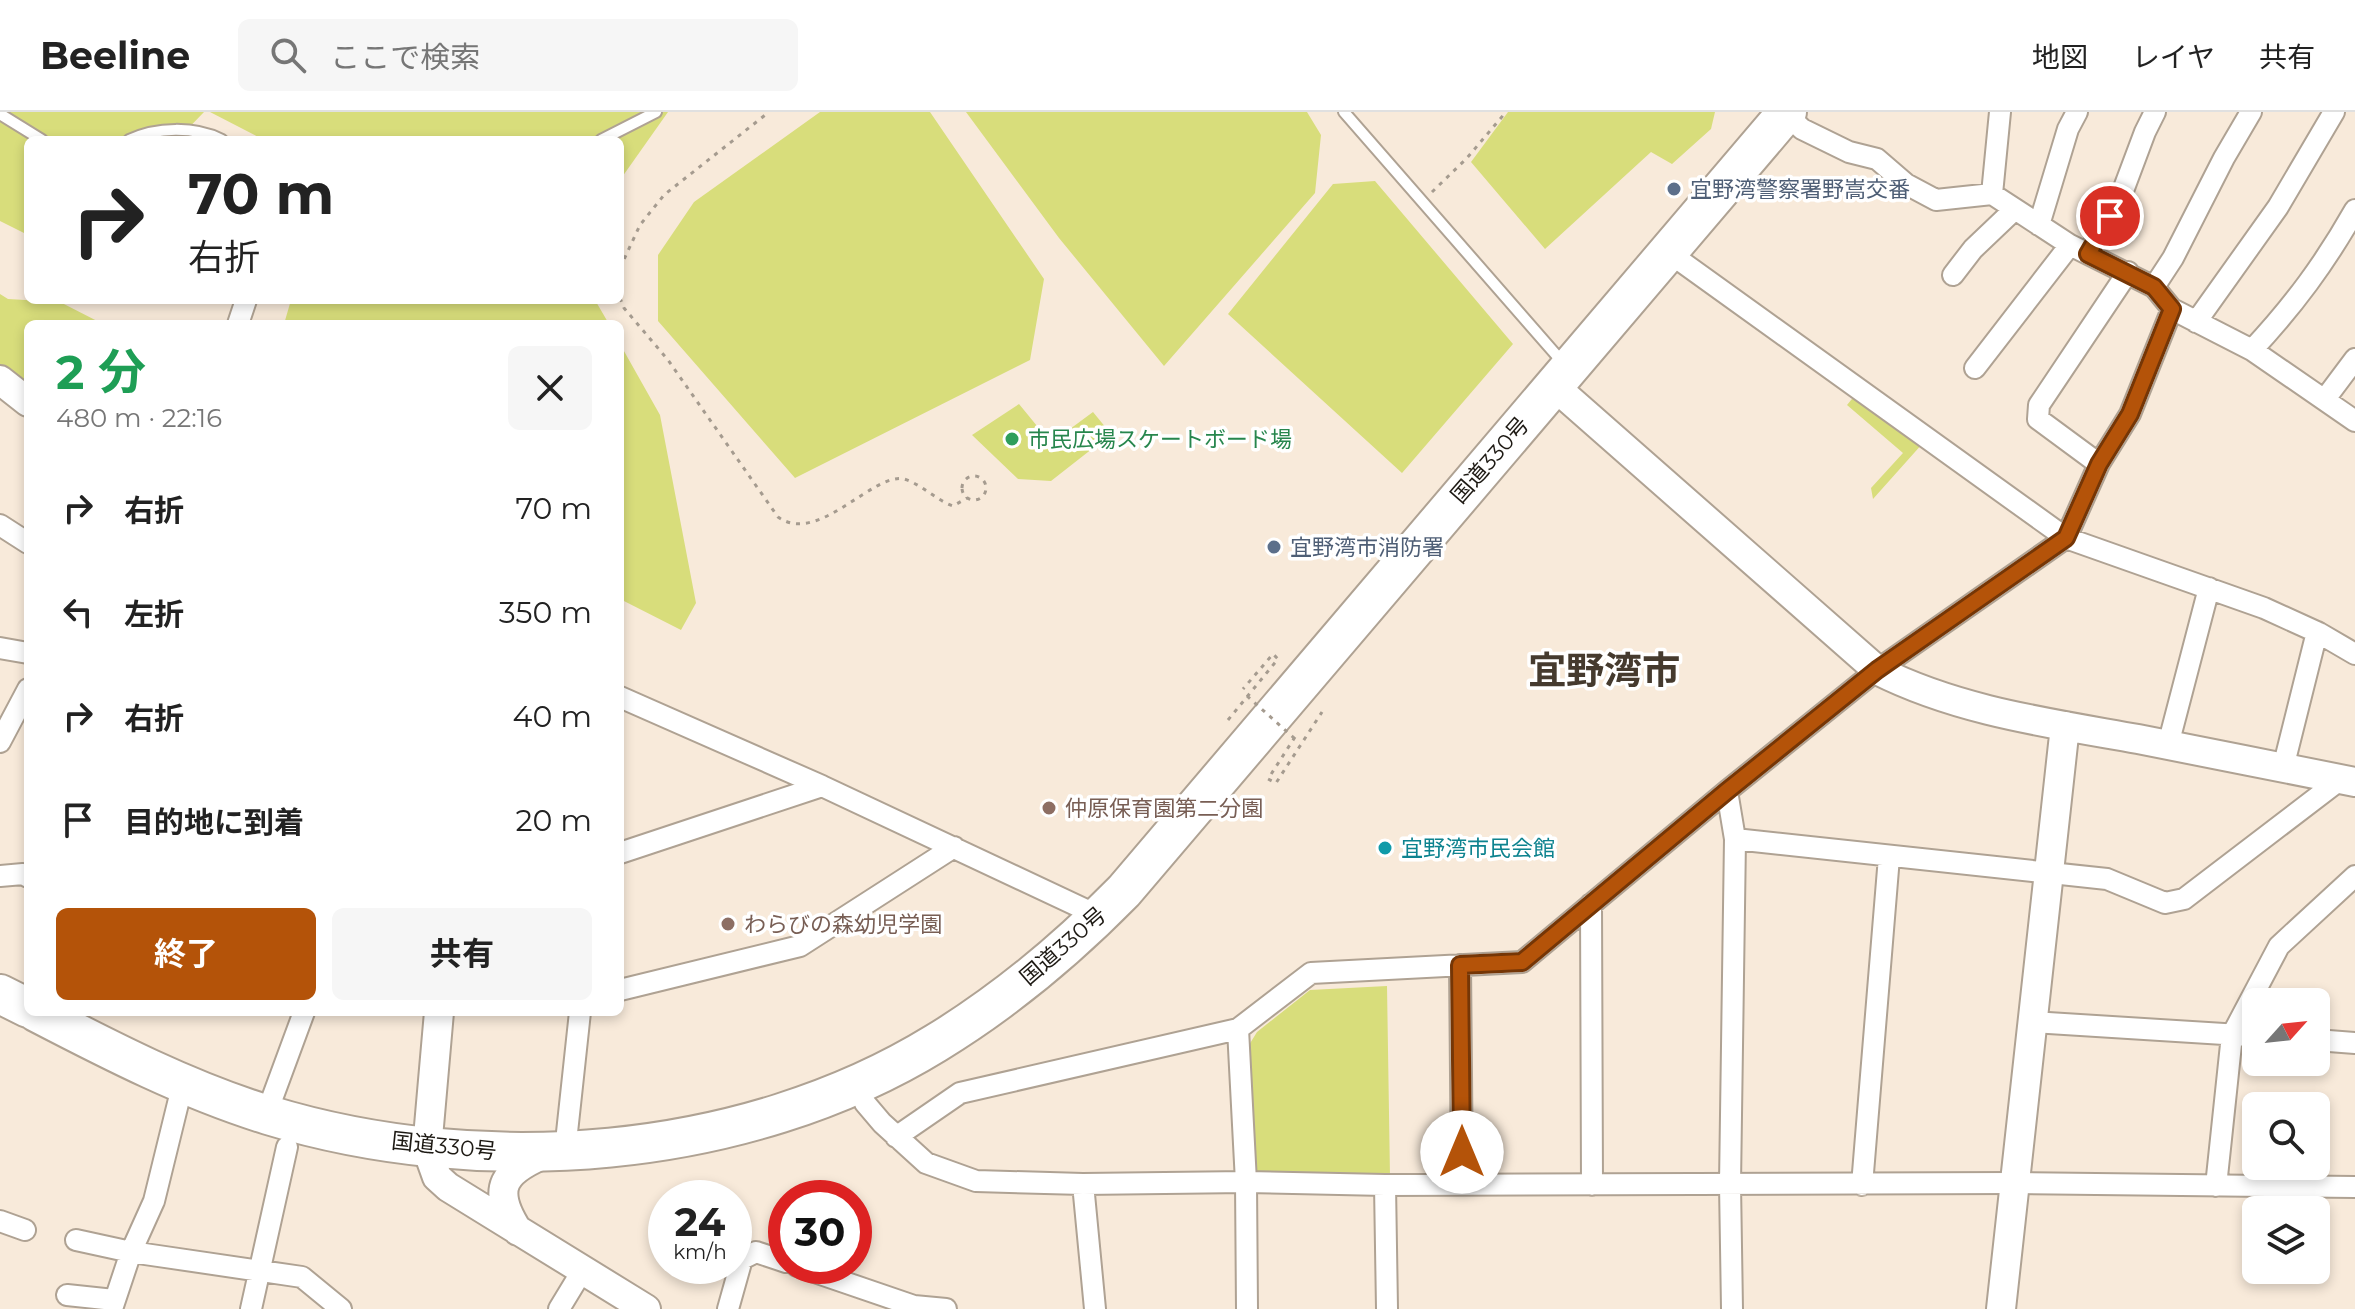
<!DOCTYPE html>
<html lang="ja">
<meta charset="utf-8">
<style>
body{margin:0;font-family:Montserrat,"Noto Sans JP",sans-serif;background:#f6f6f6;color:#222;height:100vh;display:flex;flex-direction:column;font-size:30px;white-space:nowrap}
*{box-sizing:border-box;margin:0}
p{font-size:26px;color:#767676}
.icon{flex:none;width:44px;height:44px;fill:none;stroke:currentColor;stroke-width:2;stroke-linecap:round;stroke-linejoin:round}
.map{position:relative;flex:1;overflow:hidden}
.sheet{position:absolute;left:24px;top:208px;width:600px;height:696px;display:flex;flex-direction:column;background:#fff;border-radius:12px;box-shadow:0 4px 12px #0003}
.sheet>*{flex:none}
.banner{position:absolute;left:24px;top:24px;width:600px;height:168px;border-radius:12px;box-shadow:0 4px 12px #0003;background:#fff;color:#222;overflow:hidden}
.needle{width:52px;rotate:63deg}
.fabs{position:absolute;left:2242px;top:876px;display:grid;gap:16px}
.fabs a{display:grid;place-items:center;width:88px;height:88px;border-radius:12px;background:#fff;box-shadow:0 4px 12px #0003;font-size:40px}
.speed{position:absolute;left:648px;top:1068px;display:flex;gap:16px;font-size:40px;font-weight:700;text-align:center}
.speed>*{display:grid;place-content:center;width:104px;height:104px;border-radius:50%;background:#fff;box-shadow:0 4px 12px #0003;line-height:1}
.speed small{font-size:20px;font-weight:400}
.speed .limit{border:12px solid #d22;background:#fff;color:#111}
.pin{position:absolute;display:grid;place-items:center;width:68px;height:68px;color:#fff;margin:-34px;border:4px solid #fff;border-radius:50%;box-shadow:0 2px 8px #0007}
.me{position:absolute;width:88px;margin:-44px;rotate:0deg;stroke-linejoin:round;filter:drop-shadow(0 0 6px #0008)}
.turn{display:flex;align-items:center;gap:28px;height:168px;padding:0 32px;font-size:36px}
.turn .icon{width:104px;height:104px;stroke-width:2.5}
.turn b{display:block;font-size:56px;line-height:68px}
.round{display:grid;place-items:center;flex:none;width:84px;height:84px;border-radius:12px;background:#f6f6f6}
.overview{display:flex;align-items:center;justify-content:space-between;height:136px;padding:0 32px}
h1{font-size:48px;font-weight:700;line-height:60px;color:#1e9e55}
.primary-button{display:flex;gap:16px;margin-top:auto;padding:16px 32px}
.primary-button a{flex:1;height:92px;border-radius:12px;background:#b45309;color:#fff;font-size:32px;font-weight:700;line-height:92px;text-align:center}
.primary-button a+a{background:#f6f6f6;color:#222}
ul{padding:0;list-style:none}
li{display:flex;align-items:center;gap:24px;height:104px;padding:0 32px}
li div{flex:1}
li b{display:block;font-size:30px}
li em{font-style:normal}
header{display:flex;align-items:center;gap:48px;box-sizing:border-box;height:112px;padding:0 40px;background:#fff;border-bottom:2px solid #e0e0e0}
header strong{font-size:38px}
nav{display:flex;gap:44px;margin-inline-start:auto;font-size:28px}
.search{width:560px;height:72px;background:#f6f6f6;display:flex;align-items:center;gap:20px;box-sizing:border-box;padding:0 28px;border-radius:12px;color:#767676;font-size:30px}
.map>svg:first-child{display:block}
</style>
<header>
<strong>Beeline</strong>
<div class="search"><svg class="icon" aria-label="search" viewBox="0 0 24 24"><circle cx="10" cy="10" r="6"/><path d="M15 15l6 6"/></svg>ここで検索</div>
<nav><a>地図</a><a>レイヤ</a><a>共有</a></nav>
</header>
<div class="map">
<svg width="2355" height="1197" viewBox="0 0 2355 1197">
<rect width="100%" height="100%" fill="#f8eada"/>
<path fill="#d8dd7b" d="M0 0H204L177 28H28V123L0 109Z
M210 0H668L620 68V28H264Z
M820 0H930L1044 167 1030 248 795 366 658 209V143L694 90Z
M966 0H1307L1321 23 1315 81 1164 254 1059 126Z
M1508 0H1715L1711 17 1672 52 1651 40 1545 137 1471 50Z
M1375 69 1513 232 1402 361 1228 202 1333 72Z
M0 182 8 187 60 190 103 212H28V274L0 253Z
M291 188H595L609 212H284Z
M620 232 660 303 696 491 681 518 620 487Z
M1856 282 1923 331 1873 387 1871 376 1903 341 1847 293Z
M1019 292 1051 331 1093 300 1111 322 1051 369 1018 367 972 323Z
M1387 874 1390 1064 1263 1066 1252 1056 1249 933 1257 920 1310 878Z"/>
<g fill="none" stroke-linecap="round" stroke-linejoin="round">
<defs>
<path id="lane" d="M1344 0 1565 253
M0 2 42 28
M129 28C156 15 195 14 222 28
M601 28 656 0"/>
<path id="street" d="M1786 2 1802 17 1849 40 1877 47 1906 72 1936 88 1992 82 2070 133 2154 175 2172 197 2252 238 2355 309
M1992 82 2000 0
M2039 113 2068 17 2077 0
M1668 140 2066 426 2264 496 2319 521 2355 542
M2088 142 2121 84 2145 20 2155 0
M1953 163 1973 137 2015 97
M2154 175 2173 146 2224 46 2251 0
M2196 210 2278 95 2334 0
M238 212 246 188
M2252 238C2294 193 2325 151 2355 98
M1975 256 2070 133
M2325 287 2355 247
M2099 352 2038 307 2039 293 2128 160
M0 413 28 431
M0 536 28 541
M620 585 822 674 1099 804
M0 630 28 577
M2168 633 2209 476
M2283 656 2317 520
M1727 679 1735 727 1730 1072 1732 1197
M1735 727 2107 767 2165 791 2184 787 2341 667
M620 741 822 674
M0 764 23 762 28 765
M1591 792 1592 1073
M1460 853 1462 1071
M620 878 800 834 954 735
M2032 910 2256 924
M1238 917 1246 1070 1247 1197
M2316 928 2355 931
M858 971 865 991 882 1011 926 1051 976 1069 1083 1072 1246 1070 1385 1073 2015 1071 2355 1075
M266 1003 304 900
M896 1025 960 981 1238 917 1311 861 1522 850 1727 679 1877 558 2066 426 2099 352 2130 302 2172 197
M565 1039 580 900
M1083 1072 1095 1197
M1385 1073 1387 1197
M1862 1073 1889 745
M2216 1074 2232 923 2279 834 2355 764
M0 1109 25 1118
M76 1128 131 1140 302 1165 341 1197
M797 1154 914 1194 946 1197
M67 1183 114 1188
M112 1197 131 1140 154 1089 183 971
M251 1197 287 1035
M559 1197 582 1159
M728 1197 742 1147 756 1140 786 1150"/>
<path id="secondary" d="M0 268 28 290
M1554 274 1877 558C1958 599 2049 611 2138 627 2210 641 2283 656 2355 670
M439 900 427 1037 437 1065 448 1075 646 1197
M518 1119C490 1075 503 1059 549 1040
M2001 1197 2065 614"/>
<path id="highway" d="M0 882 28 896
M36 900C111 939 187 978 268 1003 481 1068 744 1049 936 931 1005 889 1067 837 1124 779L1787 0"/>
</defs>
<use href="#lane" stroke="#afa293" stroke-width="14"/>
<use href="#street" stroke="#afa293" stroke-width="24"/>
<use href="#secondary" stroke="#afa293" stroke-width="32"/>
<use href="#highway" stroke="#afa293" stroke-width="42"/>
<path stroke="#a59b8f" stroke-width="3" stroke-dasharray="4 6" stroke-linecap="butt" d="M1432 80 1467 46 1506 0
M620 156 640 113 664 83 769 0
M620 186 624 196 668 248 778 405C818 434 873 360 904 367 921 372 936 388 953 394L967 386
M962 376a12 12 0 1 1 24 0a12 12 0 1 1-24 0Z
M1228 608 1278 547 1273 542 1243 577
M1295 625 1268 667 1276 671 1322 600"/>
<use href="#lane" stroke="#fff" stroke-width="10"/>
<use href="#street" stroke="#fff" stroke-width="20"/>
<use href="#secondary" stroke="#fff" stroke-width="28"/>
<use href="#highway" stroke="#fff" stroke-width="38"/>
<path stroke="#a59b8f" stroke-width="3" stroke-dasharray="4 6" stroke-linecap="butt" d="M1247 584 1294 626"/>
</g>
<g fill="none" stroke-linecap="round" stroke-linejoin="round">
<defs>
<path id="route" d="M1462 1040 1460 853 1522 850 1727 679 1877 558 2066 426 2099 352 2130 302 2172 197 2154 175 2088 142 2110 104"/>
</defs>
<use href="#route" stroke="#753606" stroke-width="20"/>
<use href="#route" stroke="#b45309" stroke-width="14"/>
</g>
<g fill="#5c6f8a" stroke="#fff" stroke-width="3">
<circle cx="1674" cy="77" r="8"/>
<circle cx="1274" cy="435" r="8"/>
</g>
<circle fill="#2e9e5b" stroke="#fff" stroke-width="3" cx="1012" cy="327" r="8"/>
<g fill="#8d6e63" stroke="#fff" stroke-width="3">
<circle cx="1049" cy="696" r="8"/>
<circle cx="728" cy="812" r="8"/>
</g>
<circle fill="#0f9aa8" stroke="#fff" stroke-width="3" cx="1385" cy="736" r="8"/>
<g text-anchor="middle" dominant-baseline="central" stroke-width="7" stroke-linejoin="round" paint-order="stroke">
<g font-size="22" fill="#4e5e75" stroke="#fff" text-anchor="start">
<text x="1690" y="77">宜野湾警察署野嵩交番</text>
<text x="1290" y="435">宜野湾市消防署</text>
</g>
<g font-size="22" fill="#27864d" stroke="#fff" text-anchor="start">
<text x="1028" y="327">市民広場スケートボード場</text>
</g>
<g font-size="22" fill="#1d1913" stroke="#fff">
<text transform="translate(1490 348) rotate(-49)">国道330号</text>
<text transform="translate(1063 834) rotate(-41)">国道330号</text>
<text transform="translate(444 1034) rotate(6)">国道330号</text>
</g>
<g font-size="22" fill="#785e54" stroke="#fff" text-anchor="start">
<text x="1065" y="696">仲原保育園第二分園</text>
<text x="744" y="812">わらびの森幼児学園</text>
</g>
<g font-size="22" fill="#0d838f" stroke="#fff" text-anchor="start">
<text x="1401" y="736">宜野湾市民会館</text>
</g>
<g font-size="38" font-weight="bold" fill="#453a2e" stroke="#fff">
<text x="1604" y="558">宜野湾市</text>
</g>
</g>
</svg>
<div class="fabs">
<a><svg class="needle" viewBox="-14 -14 28 28"><path d="M0-13l5 13h-10z" fill="#e53935"/><path d="M0 13l5-13h-10z" fill="#767676"/></svg></a>
<a><svg class="icon" aria-label="search" viewBox="0 0 24 24"><circle cx="10" cy="10" r="6"/><path d="M15 15l6 6"/></svg></a>
<a><svg class="icon" aria-label="layers" viewBox="0 0 24 24"><path d="M12 4l9 5-9 5-9-5zM3 14l9 5 9-5"/></svg></a>
</div>
<div class="speed"><div>24<small>km/h</small></div><div class="limit">30</div></div>
<div class="pin" style="left:2110px;top:104px;background:#d93025"><svg class="icon" aria-label="arrive" viewBox="0 0 24 24"><path d="M6 21V4h12l-3 4 3 4H6"/></svg></div>
<svg class="me" style="left:1462px;top:1040px" viewBox="-20 -20 40 40"><circle r="19" fill="#fff"/><path d="M0-13L10 11 0 6-10 11z" fill="#b45309"/></svg>
<div class="banner">
<div class="turn"><svg class="icon" aria-label="right" viewBox="0 0 24 24"><path d="M7 20v-9h11M14 6l5 5-5 5"/></svg><div><b>70 m</b>右折</div></div>
</div>
<section class="sheet">
<div class="overview"><div><h1>2 分</h1><p>480 m · 22:16</p></div><a class="round"><svg class="icon" aria-label="close" viewBox="0 0 24 24"><path d="M6 6l12 12M18 6L6 18"/></svg></a></div>
<ul>
<li><svg class="icon" aria-label="right" viewBox="0 0 24 24"><path d="M7 20v-9h11M14 6l5 5-5 5"/></svg><div><b>右折</b></div><em>70 m</em></li>
<li><svg class="icon" aria-label="left" viewBox="0 0 24 24"><path d="M17 20v-9H6M10 6l-5 5 5 5"/></svg><div><b>左折</b></div><em>350 m</em></li>
<li><svg class="icon" aria-label="right" viewBox="0 0 24 24"><path d="M7 20v-9h11M14 6l5 5-5 5"/></svg><div><b>右折</b></div><em>40 m</em></li>
<li><svg class="icon" aria-label="arrive" viewBox="0 0 24 24"><path d="M6 21V4h12l-3 4 3 4H6"/></svg><div><b>目的地に到着</b></div><em>20 m</em></li>
</ul>
<div class="primary-button"><a>終了</a><a>共有</a></div>
</section>
</div>
